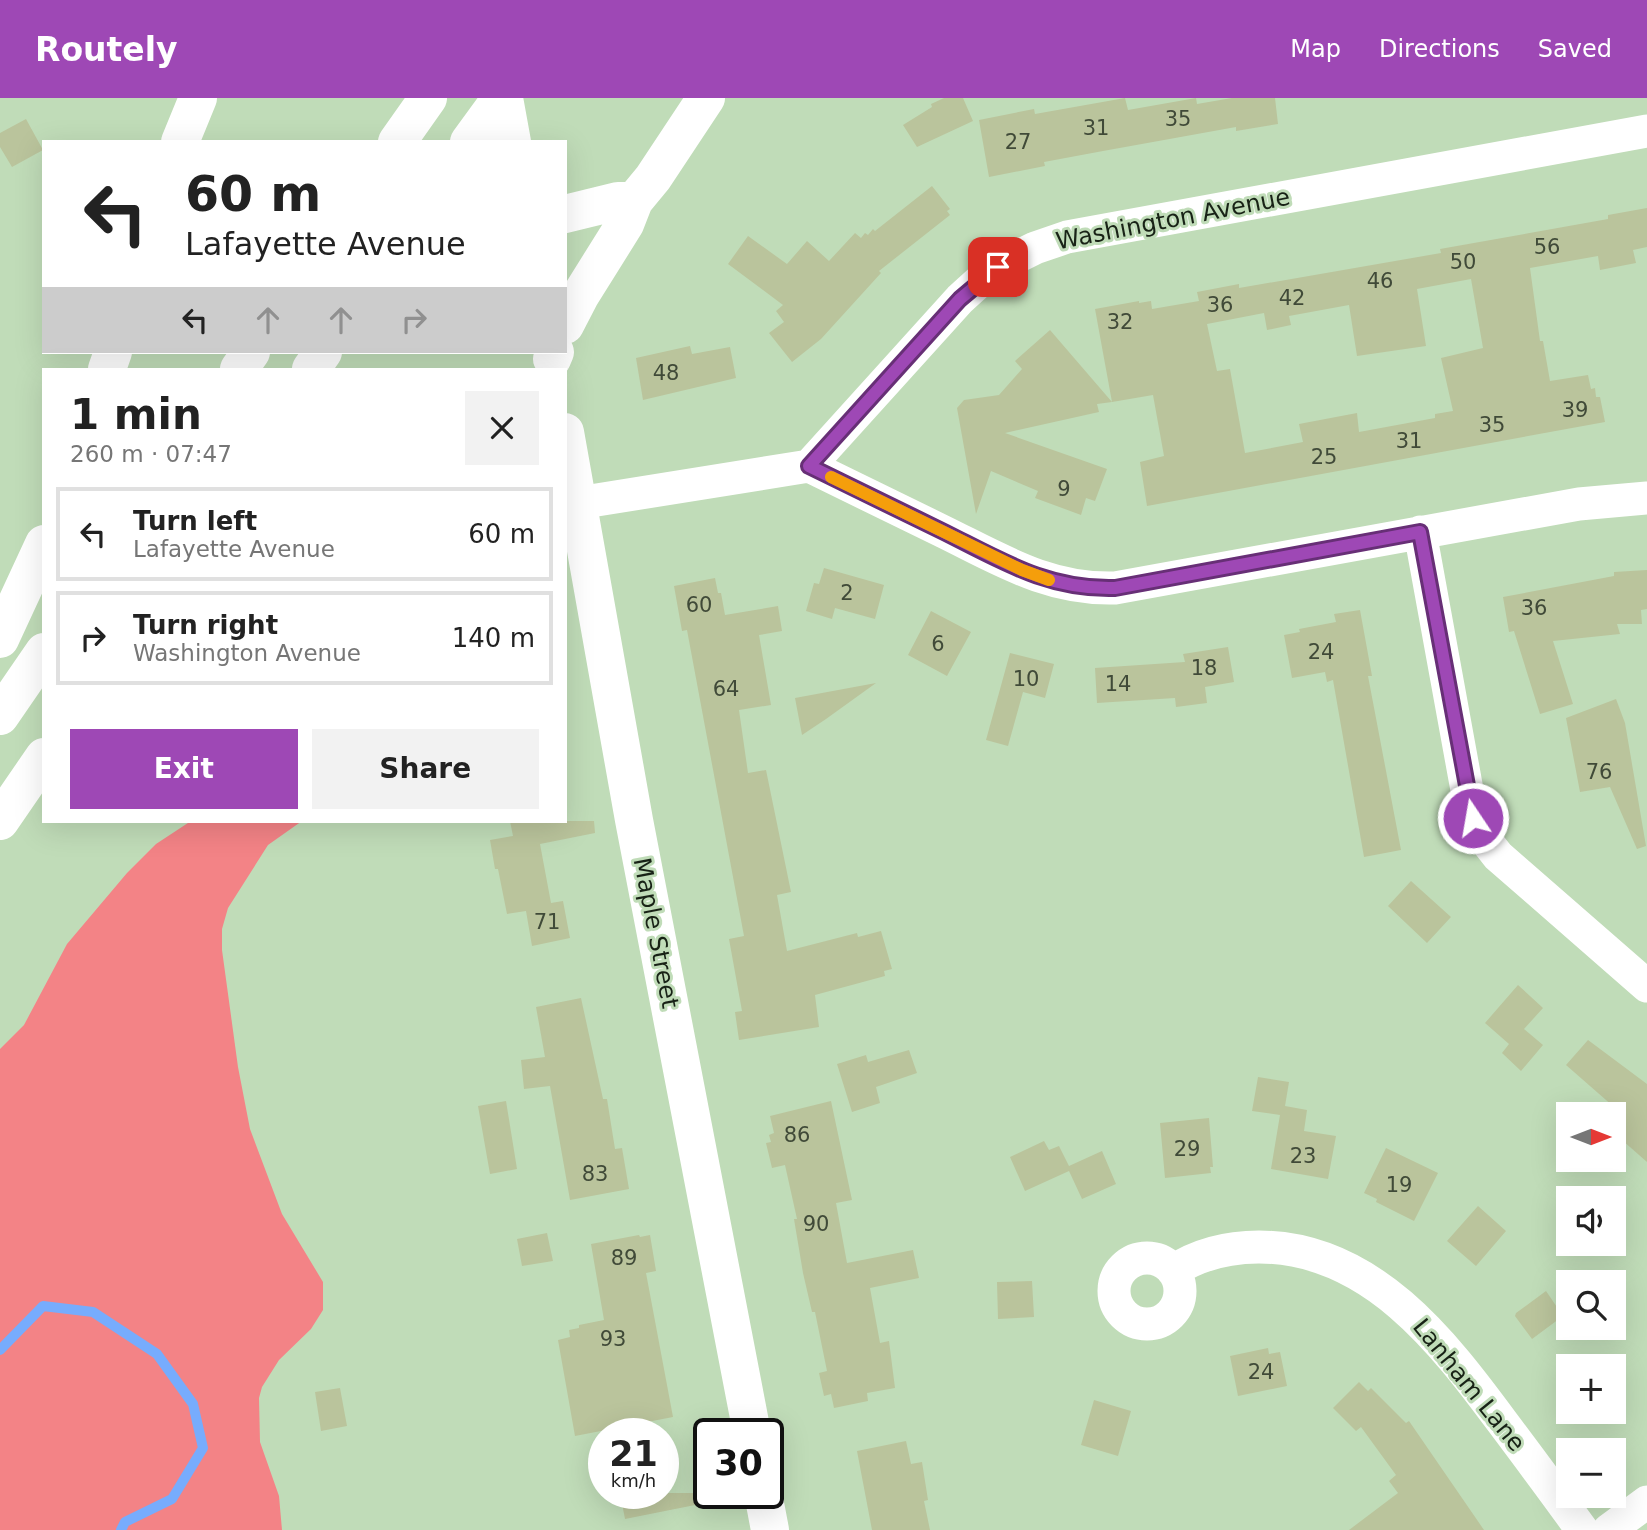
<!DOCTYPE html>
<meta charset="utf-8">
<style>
body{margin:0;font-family:"DejaVu Sans",sans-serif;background:#f2f2f2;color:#222;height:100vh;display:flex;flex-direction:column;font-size:26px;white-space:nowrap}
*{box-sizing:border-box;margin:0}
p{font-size:23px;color:#767676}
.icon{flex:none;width:38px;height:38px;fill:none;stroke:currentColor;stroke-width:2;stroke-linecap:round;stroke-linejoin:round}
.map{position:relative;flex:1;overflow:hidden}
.side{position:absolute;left:42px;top:270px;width:525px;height:455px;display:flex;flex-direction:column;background:#fff;border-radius:0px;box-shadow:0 7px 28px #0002}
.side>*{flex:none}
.banner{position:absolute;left:42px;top:42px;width:525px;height:214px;border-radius:0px;box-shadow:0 7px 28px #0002;background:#fff;color:#222;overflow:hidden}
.needle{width:46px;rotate:90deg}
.tools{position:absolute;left:1556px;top:1004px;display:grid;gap:14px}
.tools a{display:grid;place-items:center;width:70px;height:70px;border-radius:0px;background:#fff;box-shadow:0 7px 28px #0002;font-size:35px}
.speed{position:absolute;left:588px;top:1320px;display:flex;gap:14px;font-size:35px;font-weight:700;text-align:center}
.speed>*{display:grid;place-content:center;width:91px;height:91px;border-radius:50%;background:#fff;box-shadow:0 7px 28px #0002;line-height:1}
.speed small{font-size:18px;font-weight:400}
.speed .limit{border:4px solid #111;border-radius:10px;background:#fff;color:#111}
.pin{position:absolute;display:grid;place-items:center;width:60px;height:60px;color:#fff;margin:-30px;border-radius:14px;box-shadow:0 4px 10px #0006}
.me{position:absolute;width:77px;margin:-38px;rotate:348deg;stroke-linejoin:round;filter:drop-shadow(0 0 5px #0008)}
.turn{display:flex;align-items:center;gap:24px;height:147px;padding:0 28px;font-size:32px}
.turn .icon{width:91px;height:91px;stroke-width:2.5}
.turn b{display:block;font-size:49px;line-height:60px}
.lanes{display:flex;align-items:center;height:66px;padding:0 28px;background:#0003;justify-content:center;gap:35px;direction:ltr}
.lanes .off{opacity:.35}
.round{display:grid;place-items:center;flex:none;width:74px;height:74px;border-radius:0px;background:#f2f2f2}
.head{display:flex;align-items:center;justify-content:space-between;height:119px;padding:0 28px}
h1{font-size:42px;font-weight:700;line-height:52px}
.action{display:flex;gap:14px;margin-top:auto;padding:14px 28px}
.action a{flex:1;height:80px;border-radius:0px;background:#9e48b5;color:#fff;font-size:28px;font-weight:700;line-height:80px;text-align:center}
.action a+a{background:#f2f2f2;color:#222}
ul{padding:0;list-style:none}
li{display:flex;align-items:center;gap:21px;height:94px;margin:0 14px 10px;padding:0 14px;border:4px solid #e0e0e0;border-radius:0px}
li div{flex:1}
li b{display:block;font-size:26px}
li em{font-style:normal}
header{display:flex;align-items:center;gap:42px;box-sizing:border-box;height:98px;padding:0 35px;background:#9e48b5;color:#fff}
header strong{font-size:33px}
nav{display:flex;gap:38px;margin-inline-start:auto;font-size:24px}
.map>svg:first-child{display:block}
</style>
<header>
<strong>Routely</strong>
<nav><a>Map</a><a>Directions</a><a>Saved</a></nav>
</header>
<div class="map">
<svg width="1647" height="1432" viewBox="0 0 1647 1432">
<rect width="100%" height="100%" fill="#c0dcb8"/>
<path fill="#f38386" d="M191 723H302L268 747 228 810 222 831V852L238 969 250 1031 282 1116 323 1184V1212L311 1231 279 1262 262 1289 259 1300 260 1344 279 1398 282 1432H0V951L24 927 67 846 127 775 156 746Z"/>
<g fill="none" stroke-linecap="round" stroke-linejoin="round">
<path stroke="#77acfd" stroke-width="10" d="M0 1252 43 1208 93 1214 157 1256 193 1306 203 1350 172 1401 125 1424 121 1432"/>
</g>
<path fill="#bac49c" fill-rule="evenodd" d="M944 0H963L973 23 917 49 903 27 932 9 931 6Z
M1125 0 1128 12 1196 0 1197 6 1232 0H1275L1278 26 1236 33V29L1103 53 1044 64 1045 68 989 79 979 22 1034 11 1035 16Z
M26 21 43 52 12 69 0 49V35Z
M932 88 950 111 947 113 950 117 879 173 881 175 821 241 792 264 769 235 784 224 776 213 783 207 728 166 748 138 787 166 807 143 829 163 855 135 861 140 865 135 868 137 873 131 875 133Z
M1647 110V149L1633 152 1636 165 1600 172 1598 158 1530 170 1540 243H1543L1550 283 1588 277 1591 291 1595 290 1596 299H1600L1605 324 1147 408 1140 364 1164 358 1153 297 1112 304 1095 211 1139 203V205L1151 203 1152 211 1199 203 1197 194 1239 186V190L1441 155 1440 151 1608 121V117ZM1471 181 1483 250 1441 260 1453 313 1435 316V320L1359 334 1357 315 1299 326 1303 344 1245 355 1230 271 1217 273 1207 226 1264 215 1267 232 1291 227 1289 218 1349 207 1357 258 1426 248 1417 191Z
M1050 232 1112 304 1097 306 1099 314 1005 335 1107 371 1095 403 1086 400 1081 417 1035 400 1038 393 991 373 976 416 957 310 964 302 999 297 1022 271 1015 263Z
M690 248 692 256 730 249 736 280 643 302 636 260Z
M824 470 884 487 875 521 835 510 832 521 806 513 814 485 819 486Z
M1647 472V511L1641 512 1642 526H1617L1620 536 1553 543 1573 606 1540 616 1514 533 1509 534 1503 499 1614 478V474Z
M715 480 718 495H721L725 517 778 508 782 533 759 537 771 607 739 612 748 675 766 672 791 794 777 797 787 853 857 835 858 839 881 833 892 871 884 873 885 878 815 897 819 929 739 942 735 914 742 913 729 841 744 838 687 532 682 533 674 488Z
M1360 512 1372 578H1368L1401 752 1364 759 1333 582 1327 584 1325 574 1292 580 1284 537 1300 534 1299 531 1336 524 1334 516Z
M931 513 971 534 947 578 908 557Z
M1228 549 1234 584 1205 589 1207 605 1176 609 1175 600 1097 605 1095 570 1185 564 1183 556Z
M1010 555 1054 566 1045 600 1023 594 1008 648 986 642Z
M876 585 826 621 802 637 795 600Z
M1616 601 1625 625 1646 748 1637 751 1610 689 1580 694 1566 620Z
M510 723H594L595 735 540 746 551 805 563 803 570 840 532 848 526 813 507 816 498 771H495L490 742 513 738Z
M1411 783 1451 819 1427 845 1388 808Z
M1518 887 1543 910 1524 931 1543 947 1521 973 1502 955 1509 946 1485 925Z
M581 900 603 1001H607L615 1051 622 1050 629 1091 570 1102 550 988 524 991 521 962 545 959 536 909Z
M1588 942 1647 986V1064L1614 1035V1009L1566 967Z
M909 952 917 975 876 989 880 1005 852 1014 837 966 866 957 868 964Z
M1258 979 1289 984 1285 1008 1307 1012 1304 1033 1336 1038 1328 1081 1271 1071 1280 1017 1252 1013Z
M506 1003 517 1071 490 1076 478 1008Z
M831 1003 852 1102 836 1105 847 1165 913 1152 919 1180 870 1190 880 1245 889 1243 895 1290 867 1295 868 1303 834 1310 831 1296 824 1298 819 1275 827 1273 815 1214H812L803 1175 794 1121H797L785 1067 772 1070 766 1045 771 1044 769 1037 774 1035 770 1018Z
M1209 1020 1213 1069H1210L1211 1075 1165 1080 1160 1025Z
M1044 1043 1049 1052 1059 1048 1069 1068 1102 1053 1116 1086 1082 1101 1069 1073 1025 1093 1010 1059Z
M1386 1050 1438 1075 1414 1123 1376 1104 1377 1101 1364 1095Z
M1478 1108 1506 1133 1476 1168 1447 1143Z
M547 1135 553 1163 522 1168 517 1141Z
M639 1137 640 1139 650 1137 656 1173 646 1175 673 1319 575 1338 558 1242 570 1239 569 1232 579 1230V1227L604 1222 591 1146Z
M1032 1183 1034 1219 998 1221 997 1184Z
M1546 1193 1563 1218 1532 1241 1515 1218 1516 1215Z
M1268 1250 1269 1256 1280 1254 1287 1288 1238 1298 1230 1258Z
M1359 1284 1368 1293 1371 1290 1406 1325 1409 1323 1484 1432H1349L1398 1395 1389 1383 1396 1377 1361 1329 1356 1333 1333 1310Z
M340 1290 347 1328 321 1333 315 1294Z
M1094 1302 1131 1313 1118 1358 1081 1347Z
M906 1343 911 1366 922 1364 928 1402 924 1403 930 1432H872L857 1353Z
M620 1395H694L695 1407 625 1421Z"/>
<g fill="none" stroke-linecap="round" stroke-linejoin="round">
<path stroke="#fff" stroke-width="33" d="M809 368C854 390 899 412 944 434 1001 462 1049 492 1115 490L1579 406 1647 400
M578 405 809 368 960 201 982 181 1009 163 1035 150 1067 139 1647 33
M1420 434 1469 703 1480 735 1498 758 1647 888
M1114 1193a33 33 0 1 1 66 0a33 33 0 1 1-66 0Z
M1173 1173C1199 1156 1229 1149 1259 1149 1371 1149 1443 1244 1503 1325 1530 1361 1556 1396 1582 1432
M1609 1432 1647 1404"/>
<path stroke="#fff" stroke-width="38" d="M504 0 512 44
M565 334 634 722 752 1335
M763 1395 770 1432"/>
<path stroke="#fff" stroke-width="38" d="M180 44 198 0
M397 44 428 0
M469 44 501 0
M565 116 618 103H634
M565 227 580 198 625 126 634 103 653 80 706 0
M552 261 555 254
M107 271 113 254
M239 271 251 254
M311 271 323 254
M0 541 44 446
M0 618 44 554
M0 723 44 659"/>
</g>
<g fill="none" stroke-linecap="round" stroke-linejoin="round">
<defs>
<path id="route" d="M998 169 960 201 809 368C854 390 899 412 944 434 1002 463 1048 492 1115 490L1420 434 1473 720"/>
</defs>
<use href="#route" stroke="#672f76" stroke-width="18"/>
<use href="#route" stroke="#9e48b5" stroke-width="12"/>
<path stroke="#f59e0b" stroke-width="12" d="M831 379 1022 472 1049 482"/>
</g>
<g text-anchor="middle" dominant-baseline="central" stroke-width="6" stroke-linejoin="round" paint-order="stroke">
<g font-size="21" fill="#404a38">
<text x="1178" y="21">35</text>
<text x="1096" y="30">31</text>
<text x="1018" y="44">27</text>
<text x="1547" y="149">56</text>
<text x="1463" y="164">50</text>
<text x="1380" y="183">46</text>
<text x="1292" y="200">42</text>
<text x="1220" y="207">36</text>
<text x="1120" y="224">32</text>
<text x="666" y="275">48</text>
<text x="1575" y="312">39</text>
<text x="1492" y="327">35</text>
<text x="1409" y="343">31</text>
<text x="1324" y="359">25</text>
<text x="1064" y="391">9</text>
<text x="847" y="495">2</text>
<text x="699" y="507">60</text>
<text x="1534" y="510">36</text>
<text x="938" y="546">6</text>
<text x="1321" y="554">24</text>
<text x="1204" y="570">18</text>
<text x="1026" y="581">10</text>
<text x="1118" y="586">14</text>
<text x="726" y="591">64</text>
<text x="1599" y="674">76</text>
<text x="547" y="824">71</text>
<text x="797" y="1037">86</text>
<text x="1187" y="1051">29</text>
<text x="1303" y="1058">23</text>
<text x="595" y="1076">83</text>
<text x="1399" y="1087">19</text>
<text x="816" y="1126">90</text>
<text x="624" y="1160">89</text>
<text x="613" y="1241">93</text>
<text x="1261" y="1274">24</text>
</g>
<g font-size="24" fill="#182216" stroke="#c0dcb8">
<text transform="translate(1173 121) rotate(-11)">Washington Avenue</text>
<text transform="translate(656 835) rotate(79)">Maple Street</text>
<text transform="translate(1469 1287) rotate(51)">Lanham Lane</text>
</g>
</g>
</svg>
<div class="tools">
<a><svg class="needle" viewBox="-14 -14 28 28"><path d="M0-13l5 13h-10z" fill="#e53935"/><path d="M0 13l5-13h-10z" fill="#767676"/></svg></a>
<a><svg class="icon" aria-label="sound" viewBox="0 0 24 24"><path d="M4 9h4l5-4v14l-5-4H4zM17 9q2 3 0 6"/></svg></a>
<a><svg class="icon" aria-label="search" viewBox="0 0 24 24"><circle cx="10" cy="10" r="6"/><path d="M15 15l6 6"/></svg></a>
<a>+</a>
<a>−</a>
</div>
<div class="speed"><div>21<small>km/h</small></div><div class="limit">30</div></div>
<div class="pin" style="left:998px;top:169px;background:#d93025"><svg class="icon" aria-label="arrive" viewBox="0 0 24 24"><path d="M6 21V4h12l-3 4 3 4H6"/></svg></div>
<svg class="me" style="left:1473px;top:720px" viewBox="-20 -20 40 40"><circle r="17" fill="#9e48b5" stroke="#fff" stroke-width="3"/><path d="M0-11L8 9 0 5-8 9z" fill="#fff"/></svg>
<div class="banner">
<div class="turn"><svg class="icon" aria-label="left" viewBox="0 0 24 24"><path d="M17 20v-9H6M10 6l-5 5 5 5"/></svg><div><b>60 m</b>Lafayette Avenue</div></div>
<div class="lanes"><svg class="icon" aria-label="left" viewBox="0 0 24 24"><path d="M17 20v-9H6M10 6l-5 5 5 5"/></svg><svg class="icon off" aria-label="ahead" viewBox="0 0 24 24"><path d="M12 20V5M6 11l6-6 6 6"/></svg><svg class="icon off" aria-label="ahead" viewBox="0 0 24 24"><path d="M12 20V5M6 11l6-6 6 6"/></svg><svg class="icon off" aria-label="right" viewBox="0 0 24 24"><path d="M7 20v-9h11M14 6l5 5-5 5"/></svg></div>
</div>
<section class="side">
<div class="head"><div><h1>1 min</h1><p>260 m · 07:47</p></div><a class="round"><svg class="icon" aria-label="close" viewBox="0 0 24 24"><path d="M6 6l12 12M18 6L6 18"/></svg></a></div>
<ul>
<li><svg class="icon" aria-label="left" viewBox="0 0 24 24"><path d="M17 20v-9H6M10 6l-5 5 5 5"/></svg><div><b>Turn left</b><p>Lafayette Avenue</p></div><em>60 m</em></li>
<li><svg class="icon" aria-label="right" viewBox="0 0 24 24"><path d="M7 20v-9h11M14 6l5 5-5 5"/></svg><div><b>Turn right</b><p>Washington Avenue</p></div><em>140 m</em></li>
</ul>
<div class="action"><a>Exit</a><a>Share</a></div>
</section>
</div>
